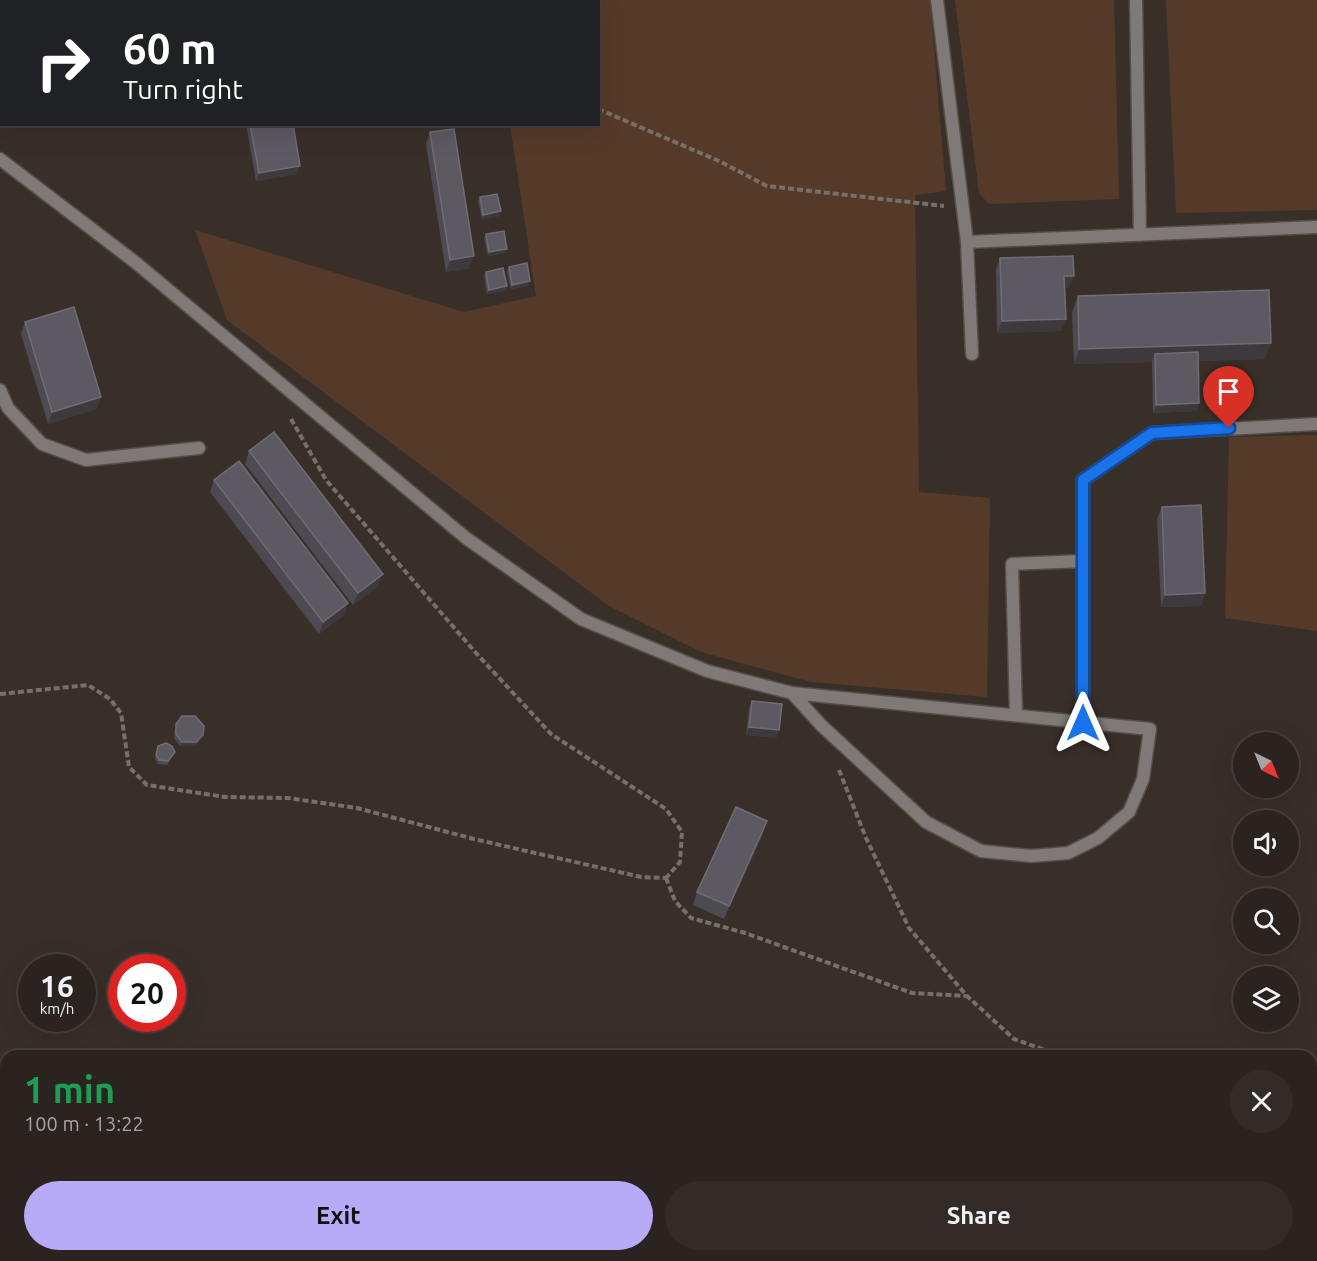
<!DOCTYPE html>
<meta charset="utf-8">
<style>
body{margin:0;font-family:Ubuntu,sans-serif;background:#332b28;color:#f1f3f6;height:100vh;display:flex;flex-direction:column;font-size:22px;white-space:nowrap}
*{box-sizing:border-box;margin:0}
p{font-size:20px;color:#a6a4a4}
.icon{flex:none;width:33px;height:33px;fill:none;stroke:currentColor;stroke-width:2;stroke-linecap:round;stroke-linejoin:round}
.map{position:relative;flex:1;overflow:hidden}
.side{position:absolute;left:0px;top:1050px;width:1317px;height:212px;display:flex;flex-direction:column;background:#2b231f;border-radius:18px 18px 0 0;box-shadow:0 6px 24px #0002,0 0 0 2px #47403d}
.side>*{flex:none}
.top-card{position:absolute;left:0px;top:0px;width:600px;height:126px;box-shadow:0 6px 24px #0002,0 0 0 2px #47403d;background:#202124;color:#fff;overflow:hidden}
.needle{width:39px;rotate:137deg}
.controls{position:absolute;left:1233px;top:732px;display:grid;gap:12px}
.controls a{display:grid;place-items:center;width:66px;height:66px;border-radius:50%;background:#2b231f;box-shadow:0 6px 24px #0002,0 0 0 2px #47403d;font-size:30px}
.speed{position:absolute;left:18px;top:954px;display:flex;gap:12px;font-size:30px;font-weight:700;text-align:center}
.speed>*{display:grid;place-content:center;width:78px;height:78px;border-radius:50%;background:#2b231f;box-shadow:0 6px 24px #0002,0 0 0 2px #47403d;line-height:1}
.speed small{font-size:15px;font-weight:400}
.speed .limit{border:9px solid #d22;background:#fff;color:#111}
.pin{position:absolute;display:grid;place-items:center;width:51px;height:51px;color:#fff;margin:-62px -26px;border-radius:50% 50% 50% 0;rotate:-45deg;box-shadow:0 0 6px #0007}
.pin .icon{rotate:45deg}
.me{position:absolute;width:66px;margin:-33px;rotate:0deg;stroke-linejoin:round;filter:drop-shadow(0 0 4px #0008)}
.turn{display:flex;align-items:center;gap:21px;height:126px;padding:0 24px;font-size:27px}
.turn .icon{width:78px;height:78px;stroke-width:2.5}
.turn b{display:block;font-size:42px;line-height:51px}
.round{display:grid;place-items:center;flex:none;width:63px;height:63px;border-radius:32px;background:#332b28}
.head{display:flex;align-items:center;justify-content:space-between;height:102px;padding:0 24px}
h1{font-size:36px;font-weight:600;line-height:45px;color:#1e9e55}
.primary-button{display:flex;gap:12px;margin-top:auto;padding:12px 24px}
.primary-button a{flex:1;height:69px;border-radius:36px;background:#b7abf7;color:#111;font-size:24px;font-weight:600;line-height:69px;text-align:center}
.primary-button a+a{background:#332b28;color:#f1f3f6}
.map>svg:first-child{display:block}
</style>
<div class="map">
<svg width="1317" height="1261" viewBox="0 0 1317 1261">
<rect width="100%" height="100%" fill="#392f29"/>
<path fill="#553a29" d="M556 0H930L946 191 915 195 919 492 990 498 987 697 811 682 701 652 609 606 227 320 195 230 464 312 536 296 510 125 598 124V2Z
M955 0H1114L1119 199 989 204 979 193Z
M1166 0H1317V210L1176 213Z
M1317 435V631L1225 618 1229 437Z"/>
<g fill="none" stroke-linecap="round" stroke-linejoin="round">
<defs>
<path id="service" d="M937 0 967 242 972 354
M1136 0 1140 235
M0 159 135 262 466 538 581 619 707 671 792 693
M967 242 1317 227
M0 390 8 408 42 444 86 460 199 448
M792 693 1150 729 1143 779 1129 812 1098 838 1068 853 1031 856 981 851 926 822 821 725Z
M1016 714 1012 564 1083 561
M1083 723V480L1152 433 1317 424
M0 1143 6 1141
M417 1256 433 1261"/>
</defs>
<use href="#service" stroke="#564d47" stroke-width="15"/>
<path stroke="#776f69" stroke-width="4" stroke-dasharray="6 3" stroke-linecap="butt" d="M598 109 719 161 767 186 944 206
M291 419 326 480 476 653 551 734 666 809 682 832 680 862 666 878
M0 694 88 685 110 699 121 713 129 767 147 785 225 797 288 798 357 808 474 839 641 877 666 878
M839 770 866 838 909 928 967 996 1014 1039 1062 1056
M666 878 675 901 691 918 745 933 912 993 966 996
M1311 1100 1317 1101"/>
<use href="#service" stroke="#7f7a77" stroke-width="12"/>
</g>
<path fill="#4d4a54" d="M246 124H293L297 174 256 181Z
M430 132 469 268 446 272 426 144Z
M480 197 501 211 499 216 482 219 478 201Z
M486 234 505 253 488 256 484 238Z
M1000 258 1069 288H1065L1066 319 1061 331 997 333 996 270Z
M509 267 528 286 511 289 507 271Z
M486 272 507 286 505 291 487 294 484 276Z
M1078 296 1265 359 1198 361 1199 403 1196 411 1153 413 1152 362 1074 364 1072 312Z
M25 322 101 397 96 409 48 424 21 334Z
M249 451 378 586 353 605 245 464Z
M214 480 348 603 344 615 319 634 210 492Z
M1162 507 1205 593 1201 606 1161 607 1157 519Z
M752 701 779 730 776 738 746 735 749 709Z
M176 724 201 739 195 746H180L174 738 175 728Z
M158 746 175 752 173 756 167 765 158 764 155 759Z
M763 834 724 919 693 905 697 892Z"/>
<path fill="#3e393d" d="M300 166 297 174 256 181 259 173Z
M501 211 499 216 482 219 483 215Z
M507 249 505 253 488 256 489 252Z
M474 256 469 268 446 272 450 260Z
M1064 276H1074L1069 288 1060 289Z
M530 281 528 286 511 289 512 285Z
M507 286 505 291 487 294 489 290Z
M1066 319 1061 331 997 333 1002 321Z
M1271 343 1265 359 1155 362V354L1152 362 1074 364 1079 349Z
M101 397 96 409 48 424 52 412Z
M1199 403 1196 411 1153 413 1156 405Z
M383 574 378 586 353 605 358 593Z
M1205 593 1201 606 1161 607 1165 595Z
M348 603 344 615 319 634 323 622Z
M749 727 779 730 776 738 746 735Z
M203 735 201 739 195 746H180L182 742Z
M767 821 763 834 724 919 729 906Z"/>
<path fill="#5c5962" stroke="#706c73" stroke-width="1.5" d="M195 0H318V2H195Z
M424 0H540L541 2H424Z
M250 124H293L300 166 259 173Z
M454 129 474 256 450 260 430 132Z
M497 194 501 211 483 215 480 197Z
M504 231 507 249 489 252 486 234Z
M1073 256 1074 276H1064L1066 319 1002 321 1000 258Z
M527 263 530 281 512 285 509 267Z
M503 268 507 286 489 290 486 272Z
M1269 290 1271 343 1079 349 1078 296Z
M74 307 101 397 52 412 25 322Z
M1198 352 1199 403 1156 405 1155 354Z
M274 432 383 574 358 593 249 451Z
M239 461 348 603 323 622 214 480Z
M1201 505 1205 593 1165 595 1162 507Z
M752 701 782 704 779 730 749 727Z
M182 716H195L204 726 203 735 196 742H182L176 734V724Z
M166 743 172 746 175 752 168 761 159 760 156 755 158 746Z
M736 807 767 821 729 906 697 892Z"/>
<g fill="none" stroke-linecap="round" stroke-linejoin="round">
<defs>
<path id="route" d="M1083 723V480L1152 433 1229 428"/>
</defs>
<use href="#route" stroke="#114b97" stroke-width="15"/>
<use href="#route" stroke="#1a73e8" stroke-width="10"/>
</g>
</svg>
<div class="controls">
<a><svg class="needle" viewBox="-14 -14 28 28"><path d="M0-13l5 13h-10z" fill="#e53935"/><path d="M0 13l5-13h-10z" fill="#a6a4a4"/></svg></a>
<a><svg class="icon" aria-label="sound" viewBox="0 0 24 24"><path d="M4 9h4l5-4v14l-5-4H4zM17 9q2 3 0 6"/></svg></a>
<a><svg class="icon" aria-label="search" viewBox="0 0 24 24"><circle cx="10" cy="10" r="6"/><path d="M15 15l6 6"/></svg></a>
<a><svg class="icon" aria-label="layers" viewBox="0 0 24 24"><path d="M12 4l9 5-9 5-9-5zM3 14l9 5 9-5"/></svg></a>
</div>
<div class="speed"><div>16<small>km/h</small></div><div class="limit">20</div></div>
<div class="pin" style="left:1229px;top:428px;background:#d93025"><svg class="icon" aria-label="arrive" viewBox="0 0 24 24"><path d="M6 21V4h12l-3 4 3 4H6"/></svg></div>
<svg class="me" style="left:1083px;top:723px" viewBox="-20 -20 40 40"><path d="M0-17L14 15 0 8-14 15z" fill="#1a73e8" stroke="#fff" stroke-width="4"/></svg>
<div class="top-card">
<div class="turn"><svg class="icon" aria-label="right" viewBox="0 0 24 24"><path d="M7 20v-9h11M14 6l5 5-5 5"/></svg><div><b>60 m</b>Turn right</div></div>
</div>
<section class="side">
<div class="head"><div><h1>1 min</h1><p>100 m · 13:22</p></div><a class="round"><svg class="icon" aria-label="close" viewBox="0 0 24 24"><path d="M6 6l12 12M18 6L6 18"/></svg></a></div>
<div class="primary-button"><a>Exit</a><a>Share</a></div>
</section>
</div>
